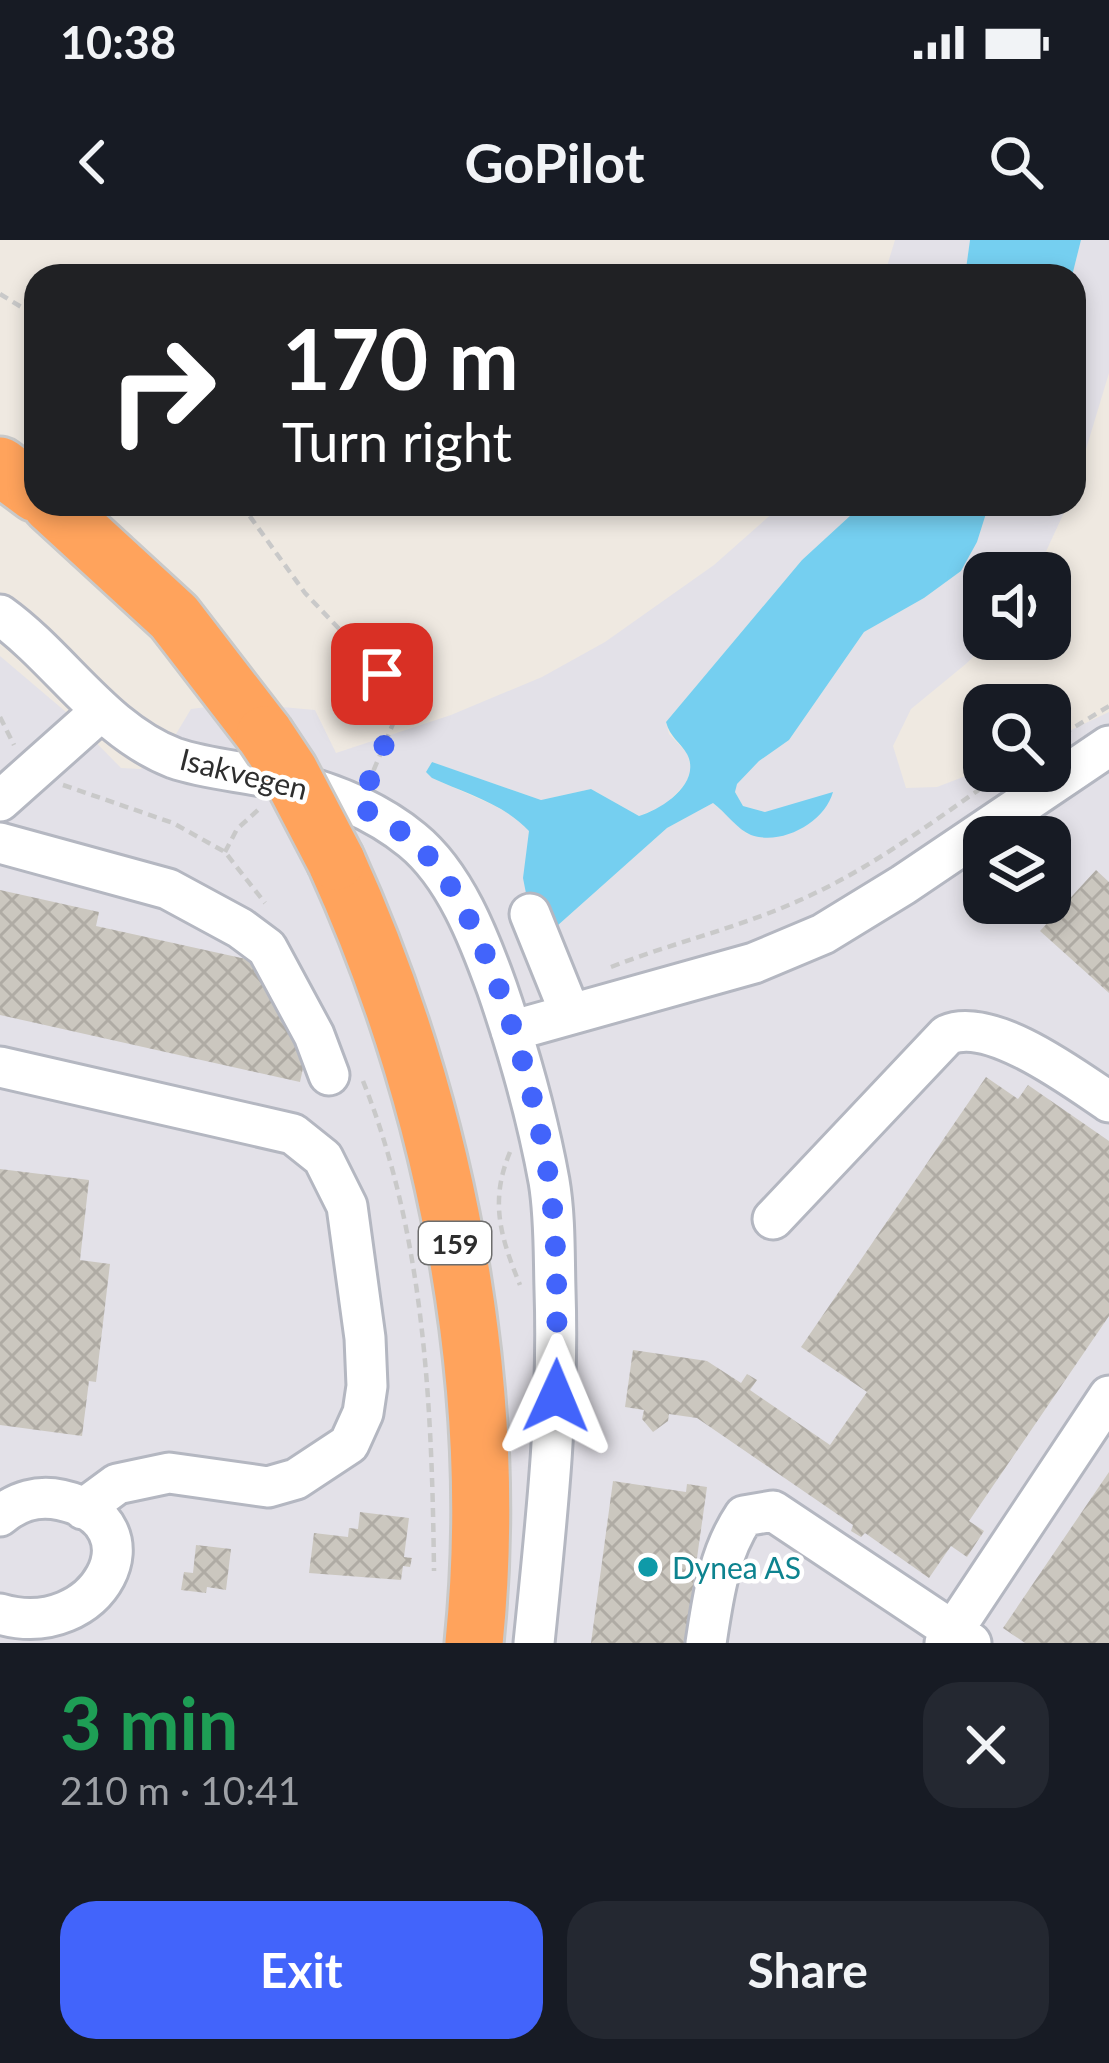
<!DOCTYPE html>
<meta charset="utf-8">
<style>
body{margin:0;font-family:Lato,sans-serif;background:#242831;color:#f1f3f6;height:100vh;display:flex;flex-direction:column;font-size:45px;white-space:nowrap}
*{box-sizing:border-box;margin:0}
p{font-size:39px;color:#9ea1a6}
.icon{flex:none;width:66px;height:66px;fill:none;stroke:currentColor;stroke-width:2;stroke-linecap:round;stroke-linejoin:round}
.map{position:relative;height:1403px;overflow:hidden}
.drawer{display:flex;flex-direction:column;background:#171b24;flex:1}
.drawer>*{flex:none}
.hud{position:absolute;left:24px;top:24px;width:1062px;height:252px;border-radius:36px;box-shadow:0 6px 18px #0003;background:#202124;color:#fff;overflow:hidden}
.controls{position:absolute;left:963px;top:312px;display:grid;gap:24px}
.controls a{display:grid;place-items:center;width:108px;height:108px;border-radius:24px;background:#171b24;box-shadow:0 6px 18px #0003;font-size:60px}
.pin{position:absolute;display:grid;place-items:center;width:102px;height:102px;color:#fff;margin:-51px;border-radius:24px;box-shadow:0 6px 18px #0006}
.me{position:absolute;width:132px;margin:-66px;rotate:1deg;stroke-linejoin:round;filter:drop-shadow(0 0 9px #0008)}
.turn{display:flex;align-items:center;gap:42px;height:252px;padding:0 60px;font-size:54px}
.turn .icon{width:156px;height:156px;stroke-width:2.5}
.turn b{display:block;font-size:84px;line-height:102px}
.round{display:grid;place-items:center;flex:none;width:126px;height:126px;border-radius:36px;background:#242831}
.headline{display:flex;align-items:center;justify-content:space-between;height:204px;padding:0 60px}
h1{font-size:72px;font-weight:700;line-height:90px;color:#1e9e55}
.action{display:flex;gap:24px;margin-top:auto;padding:24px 60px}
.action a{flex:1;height:138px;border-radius:36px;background:#4264fb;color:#fff;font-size:48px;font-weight:700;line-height:138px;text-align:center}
.action a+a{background:#242831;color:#f1f3f6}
.status{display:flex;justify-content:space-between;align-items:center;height:84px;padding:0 60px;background:#171b24;direction:ltr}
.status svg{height:33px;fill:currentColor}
header{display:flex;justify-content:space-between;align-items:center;height:156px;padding:0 60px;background:#171b24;font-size:54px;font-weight:700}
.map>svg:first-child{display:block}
</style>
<div class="status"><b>10:38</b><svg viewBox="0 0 49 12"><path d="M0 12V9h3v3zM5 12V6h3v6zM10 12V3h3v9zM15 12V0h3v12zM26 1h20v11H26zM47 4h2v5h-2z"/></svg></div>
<header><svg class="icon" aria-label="back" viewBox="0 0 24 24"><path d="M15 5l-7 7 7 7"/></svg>GoPilot<svg class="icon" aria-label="search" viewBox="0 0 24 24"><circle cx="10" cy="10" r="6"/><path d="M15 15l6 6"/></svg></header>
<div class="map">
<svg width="1109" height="1403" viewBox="0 0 1109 1403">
<defs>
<pattern id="building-cross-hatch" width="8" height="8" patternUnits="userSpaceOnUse" patternTransform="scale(3)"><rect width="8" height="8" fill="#cbc7bf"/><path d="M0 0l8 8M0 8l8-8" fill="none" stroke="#afaba4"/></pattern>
</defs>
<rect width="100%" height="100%" fill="#efe9e1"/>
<path fill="#e3e1e8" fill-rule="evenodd" d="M895 0H970L965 36H884Z
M1081 0H1109V133L1074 249 1072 36Z
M783 264H863L802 320 666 482 669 494 687 513 691 528 687 542 665 565 639 576 591 549 541 560 431 522 432 538 493 565 518 579 530 591 529 604 557 686 667 588 713 563 747 594 765 572 743 566 735 552 736 544 759 521 789 500 864 392 924 358 961 331 977 302 989 264H1068L1036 333H984V399H990L967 423 911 469 893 506 906 548 937 547 984 529 1050 531V500L1109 472V1403H0V416L66 472 121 528 140 529 161 519 191 469 239 463 315 470 336 513 451 475 542 437 605 402 714 325ZM984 597H1050V663H984Z"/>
<path fill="#75cff0" d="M970 0H1081L1072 36H965Z
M863 264H989L977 302 961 331 924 358 864 392 789 500 759 521 737 544 735 552 743 566 765 572 833 552C825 582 782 606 751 595 738 590 725 572 713 563L667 588 557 686 543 694 533 689 523 638 529 591C504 564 465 553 432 538L426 532 432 522 541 560 591 549 639 576C662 569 702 543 687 514 680 502 670 497 666 482L802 320Z"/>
<path fill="url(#building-cross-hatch)" d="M1096 630 1109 642V753L1040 691Z
M0 650 99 672 96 686 255 721 305 819 300 842 0 775Z
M986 837 1018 859 1028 845 1109 901V1076L969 1281 984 1291 967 1317 951 1306 929 1338 865 1293 861 1297 851 1291 853 1285 697 1178 669 1174 668 1181 653 1192 642 1179 644 1170 625 1167 633 1110 707 1121 741 1143 747 1134 757 1140 750 1150 830 1205 867 1152 801 1107Z
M0 929 89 940 80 1020 110 1024 96 1142 89 1141 82 1196 0 1185Z
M1109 1232V1403H1025L1003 1388Z
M613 1241 686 1252 687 1244 707 1247 685 1403H591Z
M360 1272 409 1278 404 1317 412 1318 410 1327 403 1326 401 1340 309 1333 314 1293 348 1297 349 1288 358 1289Z
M196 1305 231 1309 226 1350 207 1347 206 1353 181 1350 184 1332 193 1333Z"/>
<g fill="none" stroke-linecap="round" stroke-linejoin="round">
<defs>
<path id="minor" d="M0 375C61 419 102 490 174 518 206 529 240 531 272 538 322 549 372 567 412 600 455 635 479 698 497 748 519 812 537 875 549 941 555 976 554 1014 555 1050 559 1169 546 1285 534 1403
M0 561 101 471
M0 603 168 649 240 688 267 708 314 795 329 835
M530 674 570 773
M511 791 754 723 823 694 903 645 1109 506
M0 827 293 894 323 918 347 966 365 1098 367 1146 363 1173 349 1204 296 1239 268 1247 169 1233 117 1244 83 1269
M773 979 947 795C990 776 1072 837 1109 862
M0 1276C17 1261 39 1255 61 1260 162 1282 99 1403 0 1374
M706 1403C713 1358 718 1315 744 1276L773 1271 971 1403
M945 1403 1109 1156"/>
<path id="highway" d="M0 226 36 253
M51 264 174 377 265 495
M336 621C444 859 501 1142 474 1403"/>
</defs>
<use href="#minor" stroke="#b4b7c1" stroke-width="45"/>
<use href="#highway" stroke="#c9c9c9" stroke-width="63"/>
<path stroke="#c9c9c9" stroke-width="4.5" stroke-dasharray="9 6" stroke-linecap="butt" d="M0 54 36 76
M241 264 305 353 382 434 395 479 370 539
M0 477 14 505
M1050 502 1109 466
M63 545 173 583 225 612 265 663
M225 612 237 589 258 570
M611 727C677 701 747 686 811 655 880 623 943 574 1006 531
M363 841C425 996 432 1167 434 1331
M510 912C489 962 501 998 520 1045"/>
<use href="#minor" stroke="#fff" stroke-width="39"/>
<use href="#highway" stroke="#ffa35c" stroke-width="57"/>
<defs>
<path id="highway-bridge" d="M265 495 289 531 336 621"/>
</defs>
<use href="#highway-bridge" stroke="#c9c9c9" stroke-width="63" stroke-linecap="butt"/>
<use href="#highway-bridge" stroke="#ffa35c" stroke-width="57"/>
</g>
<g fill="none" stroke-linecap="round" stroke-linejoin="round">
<path stroke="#4264fb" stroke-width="21" stroke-dasharray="0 37.8" d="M382 434 395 479 359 566C377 577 397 587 413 601 485 662 537 853 550 946 559 1014 557 1087 556 1156"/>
</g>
<circle fill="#0f9aa8" stroke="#fff" stroke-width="4.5" cx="648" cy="1327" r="12"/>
<g text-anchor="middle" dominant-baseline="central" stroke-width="9" stroke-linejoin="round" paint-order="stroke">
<rect fill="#fff" stroke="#6d6d6d" stroke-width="3" x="419" y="982" width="72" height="42" rx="9"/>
<g font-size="27" font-weight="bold" fill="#2e2e2e">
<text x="455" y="1003">159</text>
</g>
<g font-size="30" fill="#2e2e2e" stroke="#fff">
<text transform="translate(244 533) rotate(14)">Isakvegen</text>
</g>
<g font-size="30" fill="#0d838f" stroke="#fff" text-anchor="start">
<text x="672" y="1327">Dynea AS</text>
</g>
</g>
</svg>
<div class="controls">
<a><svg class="icon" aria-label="sound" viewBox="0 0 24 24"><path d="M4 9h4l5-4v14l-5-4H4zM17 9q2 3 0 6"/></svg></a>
<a><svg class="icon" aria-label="search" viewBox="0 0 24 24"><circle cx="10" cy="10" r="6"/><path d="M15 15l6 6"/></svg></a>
<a><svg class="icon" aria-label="layers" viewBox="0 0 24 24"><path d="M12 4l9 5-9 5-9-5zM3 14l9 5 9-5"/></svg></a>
</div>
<div class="pin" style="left:382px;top:434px;background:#d93025"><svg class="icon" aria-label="arrive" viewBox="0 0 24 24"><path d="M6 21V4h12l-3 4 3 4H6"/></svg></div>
<svg class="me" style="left:556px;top:1156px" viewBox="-20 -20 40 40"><path d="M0-17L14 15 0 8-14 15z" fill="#4264fb" stroke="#fff" stroke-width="4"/></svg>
<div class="hud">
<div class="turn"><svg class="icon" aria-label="right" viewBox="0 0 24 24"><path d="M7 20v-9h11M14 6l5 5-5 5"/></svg><div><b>170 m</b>Turn right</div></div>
</div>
</div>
<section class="drawer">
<div class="headline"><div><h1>3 min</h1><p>210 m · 10:41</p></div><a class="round"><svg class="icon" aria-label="close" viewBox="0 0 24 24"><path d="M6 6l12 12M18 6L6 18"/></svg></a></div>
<div class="action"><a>Exit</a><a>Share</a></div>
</section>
